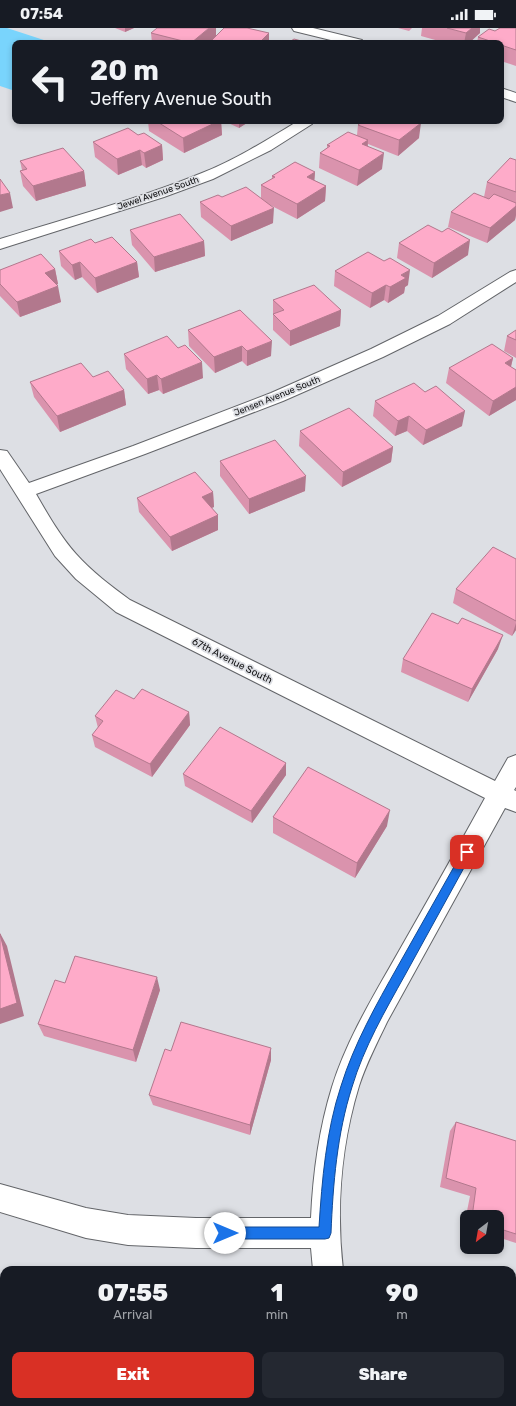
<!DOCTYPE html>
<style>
body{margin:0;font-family:Rubik,sans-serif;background:#242831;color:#f1f3f6;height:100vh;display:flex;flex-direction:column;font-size:15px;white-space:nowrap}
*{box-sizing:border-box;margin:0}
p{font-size:13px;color:#9ea1a6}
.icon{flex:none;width:22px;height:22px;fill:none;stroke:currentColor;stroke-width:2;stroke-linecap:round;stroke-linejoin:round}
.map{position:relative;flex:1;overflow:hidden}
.drawer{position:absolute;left:0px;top:1238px;width:516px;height:140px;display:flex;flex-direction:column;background:#171b24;border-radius:12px 12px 0 0;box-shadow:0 2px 6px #0003}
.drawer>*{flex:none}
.guide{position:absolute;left:12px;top:12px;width:492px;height:84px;border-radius:8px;box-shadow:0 2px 6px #0003;background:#171b24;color:#f1f3f6;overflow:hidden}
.needle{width:26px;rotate:211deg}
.controls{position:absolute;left:460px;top:1182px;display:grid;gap:8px}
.controls a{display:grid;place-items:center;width:44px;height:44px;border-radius:8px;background:#171b24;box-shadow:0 2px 6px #0003;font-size:20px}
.pin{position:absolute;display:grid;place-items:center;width:34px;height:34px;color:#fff;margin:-17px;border-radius:8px;box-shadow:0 2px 6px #0006}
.me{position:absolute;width:44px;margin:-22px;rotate:90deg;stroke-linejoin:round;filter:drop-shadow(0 0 3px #0008)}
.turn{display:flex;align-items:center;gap:14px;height:84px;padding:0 12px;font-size:18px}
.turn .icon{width:52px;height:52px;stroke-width:2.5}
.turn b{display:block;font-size:28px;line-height:34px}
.eta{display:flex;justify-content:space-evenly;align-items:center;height:68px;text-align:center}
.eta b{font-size:24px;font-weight:800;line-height:28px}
.action{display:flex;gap:8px;margin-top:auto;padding:8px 12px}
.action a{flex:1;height:46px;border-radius:8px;background:#d93025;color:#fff;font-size:16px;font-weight:800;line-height:46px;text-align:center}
.action a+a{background:#242831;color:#f1f3f6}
.status{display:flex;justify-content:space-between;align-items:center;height:28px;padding:0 20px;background:#171b24;direction:ltr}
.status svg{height:11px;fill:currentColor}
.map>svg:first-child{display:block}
</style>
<div class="status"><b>07:54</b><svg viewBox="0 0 49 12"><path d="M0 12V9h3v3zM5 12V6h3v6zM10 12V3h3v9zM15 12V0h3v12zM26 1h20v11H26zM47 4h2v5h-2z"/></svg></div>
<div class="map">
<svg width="516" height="1378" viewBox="0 0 516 1378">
<rect width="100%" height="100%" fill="#dddfe4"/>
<path fill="#79d4fc" d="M0 0H7L53 15H15V63L0 58Z"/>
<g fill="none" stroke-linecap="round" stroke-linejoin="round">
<defs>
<path id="street" d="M292 0H313L362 12 364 15H343L294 3Z
M501 60 516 65V74L501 69Z
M298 93H314L312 96 271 122 213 151 164 169 0 221V211C67 190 136 172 202 145 235 132 267 112 298 93Z
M516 242V254L450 296 383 329 283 373 145 426 36 466C48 487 60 508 76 526 92 544 111 558 130 572L495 753 508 730 516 727V759L514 762 516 763V784L505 780 387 994C377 1015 366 1036 359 1058 341 1117 336 1181 343 1242H313L311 1220H196L128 1217 86 1210 0 1184V1156L86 1180 128 1187 196 1190H311C313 1146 319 1101 332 1059 347 1011 374 967 399 923 428 872 457 821 485 770L116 584 76 551 55 528 0 441V422L7 423 29 455 133 418 271 365 371 321 438 288 510 244Z
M335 1374H367L368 1378H336Z"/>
</defs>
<use href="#street" stroke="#636569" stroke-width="2"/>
<use href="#street" fill="#fff" fill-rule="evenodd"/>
</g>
<path fill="#da93ad" d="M115 0H134L125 4Z
M398 0H412L409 3Z
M422 0H480V5L469 15H446L421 8Z
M516 0V38L501 33V15H477L478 9 495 3Z
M151 5 216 8 269 5V15H152Z
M148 93H221L222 107 184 125 149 103Z
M224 93H250L239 100Z
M434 93H441L439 95Z
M358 97 419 110 398 128 368 116V118L382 141 357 158 319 140 320 125 327 120V117L357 107Z
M138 107 162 117 163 132 146 140 142 137 118 147 95 129 93 114Z
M516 132V187L515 192 487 215 448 199 451 184 484 169 487 154Z
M20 133 84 143 86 158 36 173 23 158 20 143 22 142Z
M315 144 314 152 326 158 325 173 297 191 270 177 273 195 231 213 201 189 200 174 222 169 261 171V157L272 151V148Z
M130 202 204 213 205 228 155 244 132 217Z
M95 215 137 234 139 249 97 265 82 249 75 252 61 238 59 223Z
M399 215 468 227 432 250 397 230Z
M55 241 58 256 56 257 61 274 20 289 0 268V242Z
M335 243 408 257 405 259 404 265 388 275 384 272 370 280 334 258Z
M273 272 341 282 340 298 290 318 273 302Z
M240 282 271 328 247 338 242 333 215 345 189 318 188 302Z
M516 302V330L504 323 507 308Z
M124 326 203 350 163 366 159 362 148 366 126 341Z
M513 330 511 339 516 342V372L489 388 446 355 449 340Z
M30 354 124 362 126 377 60 404 34 369Z
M375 373 462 398 423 417 407 403 395 408 373 388Z
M300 403 393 419 391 434 342 459 299 418Z
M220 433 305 463 249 486 220 448Z
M213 464 214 479 211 480 218 487V502L172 523 139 484 137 470Z
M516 531V602L512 608 453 575 456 561Z
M498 621 468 674 401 644 403 631Z
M134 671 189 684 190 697 152 749 95 719 92 707 98 700 95 688Z
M183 746 286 747 252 795 185 758Z
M273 789 387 798 355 850 273 805Z
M65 955 160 962 136 1034 44 1008 38 996Z
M171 1023 271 1032 250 1107 153 1077 149 1067Z
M456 1094 516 1113V1215L497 1209V1189H467V1199L464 1198 470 1168 440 1159 450 1103Z
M479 1374H512L516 1378H480Z"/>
<path fill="#b2788d" d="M125 0H134L125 4Z
M209 0H216V9L209 15H191Z
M472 0H480V5L469 15H464L466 5Z
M269 5V15H259Z
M219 93H221L222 107 184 125 183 110Z
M239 93H250L239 100Z
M421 95 419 110 398 128 399 112Z
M368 112 367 127 362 116Z
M162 117 163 132 146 140 144 125Z
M140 122 142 137 118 147 117 131Z
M384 125 382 141 357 158 359 142Z
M84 143 86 158 36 173 33 158Z
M315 144 314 159 307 149Z
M326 158 325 173 297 191V176Z
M10 165 13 180 0 184V167Z
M516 178V187L515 192 487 215 490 200Z
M274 180 273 195 231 213V198Z
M470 212 468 227 432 250 434 235Z
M204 213 205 228 155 244 154 229Z
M80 234 82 249 75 252 72 237Z
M137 234 139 249 97 265 95 250Z
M55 241 58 256 48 260 45 245Z
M410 242 408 257 405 259 404 265 388 275 390 259 401 247Z
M386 257 384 272 370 280 372 265Z
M58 258 61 274 20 289 17 274Z
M341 282 340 298 290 318V303Z
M272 313 271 328 247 338V323Z
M242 318V333L215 345 214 329Z
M513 330 509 346 505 335Z
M202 334 203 350 163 366 161 351Z
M157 347 159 362 148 366 147 351Z
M516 359V372L489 388 493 373Z
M124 362 126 377 60 404 57 388Z
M465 383 462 398 423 417 426 402Z
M409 388 407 403 395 408 398 393Z
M393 419 391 434 342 459 343 444Z
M306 448 305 463 249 486V471Z
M213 464 214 479 203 484 202 469Z
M218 487V502L172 523 170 509Z
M516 595V602L512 608Z
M503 607 498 621 468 674 472 661Z
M189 684 190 697 152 749 150 736Z
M286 735V747L252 795 251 783Z
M390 782 387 798 355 850 357 835Z
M0 905 7 918 24 988 0 996Z
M157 949 160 962 136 1034 133 1022Z
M271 1020V1032L250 1107V1097Z
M47 1374H55L54 1378H47Z"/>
<path fill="#feabc9" stroke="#b2788d" d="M157 0H209L191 15 151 5Z
M224 0H247L269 5 259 15H209Z
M447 0H472L466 5Z
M500 0H516V22L501 17V15H496L478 9 489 1 495 3Z
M294 11 309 15H288Z
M156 93H219L183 110Z
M363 93H415L421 95 399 112 358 97Z
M128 100 138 107 144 105 162 117 144 125 140 122 117 131 93 114Z
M348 104 368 112 362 116 384 125 359 142 320 125 330 118 327 117Z
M63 120 84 143 33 158 20 143 27 141 20 133Z
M510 130 516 132V164L487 154Z
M295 134 315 144 307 149 326 158 297 176 261 157 275 149 272 148Z
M0 151 10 165 0 167Z
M246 159 274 180 231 198 200 174 218 167 222 169Z
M474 165 489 171 494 166 516 175V178L490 200 451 184Z
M180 186 204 213 154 229 130 202Z
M428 197 442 204 448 200 470 212 434 235 399 215Z
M112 209 137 234 95 250 80 234 72 237 59 223 91 211 95 215Z
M368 224 384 233 390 230 410 242 401 247 406 250 390 259 386 257 372 265 335 243Z
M41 226 55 241 45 245 58 258 17 274 0 256V242Z
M314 257 341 282 290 303 273 286 284 282 273 272Z
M240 282 272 313 247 323 242 318 214 329 188 302Z
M516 302V312L507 308Z
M167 308 178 320 185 317 202 334 161 351 157 347 147 351 124 326Z
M492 316 513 330 505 335 516 342V359L493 373 449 340Z
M81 335 93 349 108 343 124 362 57 388 30 354Z
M414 355 425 364 436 358 465 383 426 402 409 388 398 393 375 373Z
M349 380 393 419 343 444 300 403Z
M275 412 306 448 249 471 220 433Z
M195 444 213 464 202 469 218 487 170 509 137 470Z
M493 519 516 531V593L456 561Z
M432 585 458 596 462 590 503 607 472 661 403 631Z
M142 661 189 684 150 736 92 707 103 693 95 688 116 662 134 671Z
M220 699 286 735 251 783 183 746Z
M308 739 390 782 357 835 273 789Z
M0 906 17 975 0 981Z
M75 928 157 949 133 1022 38 996 55 952 65 955Z
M181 994 271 1020 250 1097 149 1067 165 1021 171 1023Z
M456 1094 516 1113V1206L497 1200V1189H472L476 1160 446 1150Z
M516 1301V1378H488L487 1374H512V1302Z
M0 1363H4V1374H47V1378H0Z
M125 1374H247V1378H124Z"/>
<path fill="#1a73e8" stroke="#114b97" d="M467 820 471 821 472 824 471 827C449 867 427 907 405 947 385 983 364 1019 352 1059 337 1106 333 1156 331 1205L329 1210 325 1211H225L220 1209 219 1205 220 1201 225 1199H319C322 1152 326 1103 341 1058 354 1016 376 977 398 938 420 899 442 860 464 821Z"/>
<g text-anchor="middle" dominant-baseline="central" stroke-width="3.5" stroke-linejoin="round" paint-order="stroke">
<g font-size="9" fill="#101012" stroke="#dddfe4">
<text transform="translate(158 165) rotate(-19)">Jewel Avenue South</text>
<text transform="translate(277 368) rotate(-22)">Jensen Avenue South</text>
</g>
<g font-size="10" fill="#101012" stroke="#dddfe4">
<text transform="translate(232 633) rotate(27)">67th Avenue South</text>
</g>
</g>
</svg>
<div class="controls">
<a><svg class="needle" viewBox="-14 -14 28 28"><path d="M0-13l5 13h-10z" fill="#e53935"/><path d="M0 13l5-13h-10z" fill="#9ea1a6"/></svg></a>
</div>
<div class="pin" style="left:467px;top:824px;background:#d93025"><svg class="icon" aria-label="arrive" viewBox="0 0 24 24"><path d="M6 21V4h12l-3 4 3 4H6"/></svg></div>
<svg class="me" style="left:225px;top:1205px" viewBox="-20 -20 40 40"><circle r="19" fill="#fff"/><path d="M0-13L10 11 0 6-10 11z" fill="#1a73e8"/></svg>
<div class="guide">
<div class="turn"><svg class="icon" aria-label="left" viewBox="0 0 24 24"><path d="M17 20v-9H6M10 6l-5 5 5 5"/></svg><div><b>20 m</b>Jeffery Avenue South</div></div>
</div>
<section class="drawer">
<div class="eta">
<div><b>07:55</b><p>Arrival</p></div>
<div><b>1</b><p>min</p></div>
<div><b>90</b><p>m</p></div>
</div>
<div class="action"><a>Exit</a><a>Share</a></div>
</section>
</div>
